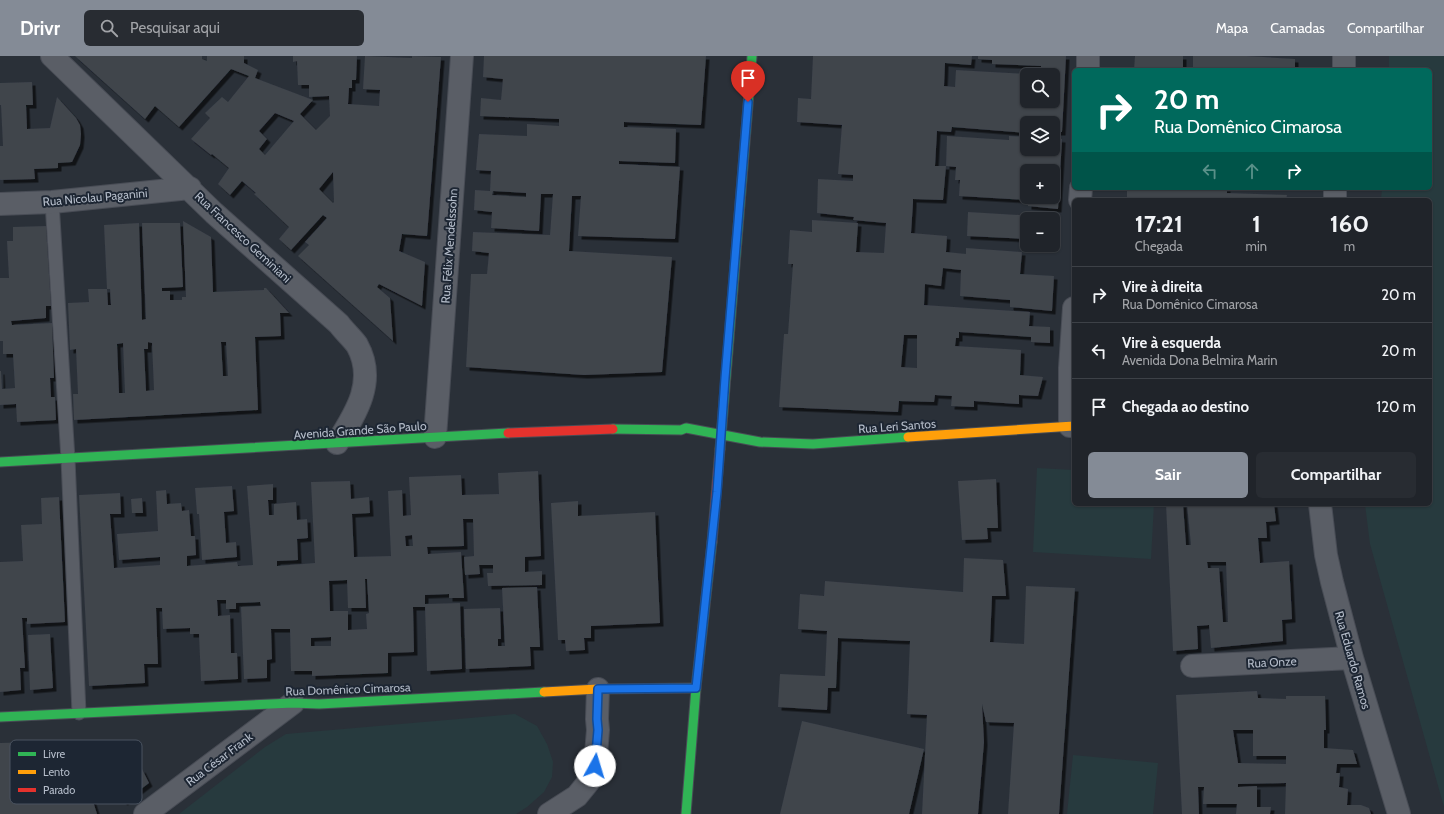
<!DOCTYPE html>
<html lang="pt">
<meta charset="utf-8">
<style>
body{margin:0;font-family:Cabin,sans-serif;background:#282c32;color:#f1f3f6;height:100vh;display:flex;flex-direction:column;font-size:15px;white-space:nowrap}
*{box-sizing:border-box;margin:0}
p{font-size:13px;color:#a2a4a8}
.icon{flex:none;width:22px;height:22px;fill:none;stroke:currentColor;stroke-width:2;stroke-linecap:round;stroke-linejoin:round}
.map{position:relative;flex:1;overflow:hidden}
.sheet{position:absolute;left:1072px;top:142px;width:360px;height:308px;display:flex;flex-direction:column;background:#20242a;border-radius:6px;box-shadow:0 1px 3px #0004,0 0 0 1px #3d4147}
.sheet>*{flex:none}
.hud{position:absolute;left:1072px;top:12px;width:360px;height:122px;border-radius:6px;box-shadow:0 1px 3px #0004,0 0 0 1px #3d4147;background:#00695c;color:#fff;overflow:hidden}
.buttons{position:absolute;left:1020px;top:12px;display:grid;gap:8px}
.buttons a{display:grid;place-items:center;width:40px;height:40px;border-radius:6px;background:#20242a;box-shadow:0 1px 3px #0004,0 0 0 1px #3d4147;font-size:20px}
.pin{position:absolute;display:grid;place-items:center;width:34px;height:34px;color:#fff;margin:-41px -17px;border-radius:50% 50% 50% 0;rotate:-45deg;box-shadow:0 0 4px #0007}
.pin .icon{rotate:45deg}
.me{position:absolute;width:44px;margin:-22px;rotate:6deg;stroke-linejoin:round;filter:drop-shadow(0 0 3px #0008)}
.turn{display:flex;align-items:center;gap:14px;height:84px;padding:0 16px;font-size:18px}
.turn .icon{width:52px;height:52px;stroke-width:2.5}
.turn b{display:block;font-size:28px;line-height:34px}
.lanes{display:flex;align-items:center;height:38px;padding:0 16px;background:#0003;justify-content:center;gap:20px;direction:ltr}
.lanes .off{opacity:.35}
.eta{display:flex;justify-content:space-evenly;align-items:center;height:68px;text-align:center}
.eta b{font-size:24px;font-weight:700;line-height:28px}
.button{display:flex;gap:8px;margin-top:auto;padding:8px 16px}
.button a{flex:1;height:46px;border-radius:6px;background:#848b96;color:#fff;font-size:16px;font-weight:700;line-height:46px;text-align:center}
.button a+a{background:#282c32;color:#f1f3f6}
ul{padding:0;list-style:none}
li{display:flex;align-items:center;gap:12px;height:56px;padding:0 16px;border-top:1px solid #3d4147}
li div{flex:1}
li b{display:block;font-size:15px}
li em{font-style:normal}
header{display:flex;align-items:center;gap:24px;box-sizing:border-box;height:56px;padding:0 20px;background:#848b96;color:#fff}
header strong{font-size:19px}
nav{display:flex;gap:22px;margin-inline-start:auto;font-size:14px}
.search{width:280px;height:36px;background:#282c32;display:flex;align-items:center;gap:10px;box-sizing:border-box;padding:0 14px;border-radius:6px;color:#a2a4a8;font-size:15px}
.map>svg:first-child{display:block}
</style>
<header>
<strong>Drivr</strong>
<div class="search"><svg class="icon" aria-label="search" viewBox="0 0 24 24"><circle cx="10" cy="10" r="6"/><path d="M15 15l6 6"/></svg>Pesquisar aqui</div>
<nav><a>Mapa</a><a>Camadas</a><a>Compartilhar</a></nav>
</header>
<div class="map">
<svg width="1444" height="758" viewBox="0 0 1444 758">
<defs>
<filter id="shadow"><feDropShadow dx="3.5" dy="3.5" stdDeviation="0" flood-color="#0009"/></filter>
</defs>
<rect width="100%" height="100%" fill="#2a3038"/>
<path fill="#273a3e" d="M1389 0H1444V751L1370 488 1365 448H1430V144H1381L1382 132H1430V14H1389Z
M1037 412 1074 414V448H1154L1151 503 1033 496Z
M515 658 537 670 547 688 553 706 552 721 544 736 527 751 516 758H179L265 691 286 678Z
M1073 699 1158 707 1153 758H1067Z"/>
<path fill="#3f444c" fill-rule="evenodd" filter="url(#shadow)" d="M75 0H202V3L207 5V0H244V7L258 14 255 22 313 44 300 58 316 74 330 60 329 40 309 41V29H298L297 5 293 6V0H357L356 24H352V32H349L348 48 379 50 380 34 363 33 365 0 412 2V0L441 1 427 180 402 178 399 195 425 206 422 250 379 228 377 231 390 242 393 285 298 200 309 189 305 186 327 162 323 159 291 194 279 183 289 171 254 138 256 137 242 125 230 139 218 128 229 112 212 98 211 99 191 83 210 62 205 57 222 41 228 46 249 20 231 13 179 71 155 50 145 63ZM275 57 294 65 265 99 259 93 267 83 259 75ZM333 116 334 146 333 147 319 133Z
M484 0H706L701 69 624 66V71L676 73 675 107 619 105V108L680 111 675 183 578 180 581 140H572L569 195 672 201 662 316 584 319 466 311 471 218H487L489 197 472 195 473 176 550 179 553 138H541L539 175 491 172 492 156 474 154 475 134 490 135 491 115 476 114 479 78 527 80V68L559 70V63L480 60 481 42 501 44 503 23 483 21ZM493 135 526 137V141L492 139Z
M813 0H972L971 9 945 7 944 30 955 31 956 14 1027 18V45H1053V19H1037V14H1041V10L992 8V4L978 3V0H1066L1062 76H1053V67H1027V77L952 71 951 76 937 75 935 110H946L947 80 1009 84V80L1027 81V93H1053V82L1062 83 1058 153 1028 150V144L959 140 960 124H955L956 111 946 110 943 144 913 143V147L911 177 947 180 946 196 966 198V192L1022 196 1020 218 1054 220 1052 255 1010 251V244L960 240 961 214 943 212 941 230 925 228 924 249 1030 256 1029 270 1050 271V287L1031 286V281L959 276V282H956L955 290 1021 294 1020 319 1043 321 1038 340 1019 339V348L974 345V351L951 350 952 340 935 339 934 346 899 345 898 356 779 351 784 278H788L793 208H788L790 174 812 176V164L858 167 856 196 884 197 886 167 853 164 854 161 817 157 818 123 853 125V119L838 118 842 69 797 66 798 42 811 43ZM1027 115H1053V141H1027ZM904 279H917V312L901 311Z
M1135 0H1183V14H1134Z
M1193 0H1247L1295 3V14H1193Z
M32 26 33 49H26L27 73 50 72 57 41 76 62 80 69 81 78 80 89 72 106 58 107V112L34 113 35 123 0 124V90H3L1 49H0V27Z
M1127 132H1227V137L1287 139 1286 144H1105V141L1127 142Z
M968 156 1037 160V163H1027V183L967 180Z
M183 165 211 181 213 236 264 234V232H266L289 257H280L281 280 255 281 258 354 74 364 73 338H78L76 293 70 294 68 247 89 246 88 233H107L104 169 139 167 142 264 146 263 142 167H180L183 231 162 232V235H170V244H182V241H186ZM107 233H110L111 249H108ZM148 286 152 287 154 334 146 335 144 293H148ZM221 286H226L228 320H223ZM123 287 125 337H119L117 288Z
M46 170 51 250H46V262L11 265 12 269 52 267 54 322H50L51 341H55L56 364 17 366 16 348 0 349V315H1L2 333 15 332 13 298H3V285H0V222H9L7 185H13V171Z
M538 415 541 500 525 501V516L542 515V529L488 530 487 517H493V509H479L480 518 465 519 464 501 474 500 473 463H463L464 490 427 491 428 498 461 496 464 542H449V538L425 539V548L460 547 462 613 427 615 425 551H413L414 596 388 597V617L312 620V615H291L290 573H271L272 603 267 604V622L244 623 241 551 261 550 260 546 236 547V553H226V544H217L218 560 230 559 231 597H237L238 623 201 625 199 578H190V572L163 573 162 552H156L158 608H144L145 627 89 630 79 439 120 437 121 458H110L114 512 160 509V501L119 504 117 478 158 475 156 435 166 434 167 448 181 447 182 455 189 454 191 480H195L196 499 187 500V510L237 506 238 510 253 509 247 430 273 428V444H268L269 459H274V448L296 446 297 464 307 463 308 482 297 483 298 504 277 505V510L315 507 311 426 350 425 351 443 369 441 370 457 352 458 354 501 391 500 388 435 402 434 403 460 411 459 409 421 461 419 462 439 499 438 498 417ZM412 479 413 490H406L405 480ZM365 523H367L369 557 366 558 367 573 348 574V555H330L329 525 347 524 348 552H366ZM331 581V590H311V582Z
M996 423 998 472H987L988 483 962 484 958 425Z
M232 430 234 455 224 456 226 487 236 486 237 501 202 504 199 458H197L195 432Z
M59 441 65 566 27 568V562H22L25 612H20L21 634 0 636V506L23 505 21 469 42 468 41 442Z
M142 442 143 457H132L131 443Z
M578 445V460L655 456 660 567 591 570V582H584L585 594 566 595 565 584H558L551 447Z
M1166 448H1183L1186 489H1191L1187 448H1274L1276 465 1266 466 1267 482H1258L1260 507 1289 505 1292 563 1282 564 1283 585 1211 592 1209 569 1197 570 1198 593 1173 595ZM1207 506H1226L1228 566H1223L1219 512H1208Z
M964 502 1003 504 1006 540H992L990 586 1024 588 1026 530 1075 532 1059 758H1008L1014 667 986 666 982 648 984 686 978 758H922L927 659 907 658 910 585 838 582 836 632H828L827 654 778 651 780 618 825 620 827 575 798 573 800 538 824 540 825 525 963 536Z
M537 531 540 591H530L531 610 466 613 464 553 500 552 501 583H498V590H505L502 532Z
M50 578 53 632 30 634 28 579Z
M1257 635 1258 642 1286 643V640H1325L1326 674H1324V692L1353 694 1357 708H1337L1336 717H1340L1339 731 1348 733 1347 749H1361L1369 752 1371 758H1285L1286 727 1238 728V731L1257 730V751H1271L1270 758H1236L1237 748H1203L1204 731H1198L1199 758H1182L1176 639ZM1233 674H1253V700H1286V708L1238 707Z
M802 665 924 693 909 758H780Z
M74 685 97 758H0V687Z
M142 713 149 727 124 746 115 734Z"/>
<g fill="none" stroke-linecap="round" stroke-linejoin="round">
<defs>
<path id="lane" d="M52 146 68 403 79 657"/>
<path id="street" d="M52 0 214 157 339 268C344 275 352 282 357 289 377 325 356 357 337 387
M1088 14V0
M1344 14V0
M1080 144 1081 132
M1335 144V132
M0 148 52 146 190 132
M1070 370V312L1074 252
M435 381 462 0
M1320 448 1326 499 1332 526 1352 602 1399 758
M1192 610 1352 602
M145 758 293 647
M549 758 577 740 590 724 595 710 598 674 597 663 598 633"/>
<path id="fast" d="M613 373 681 374 686 372 760 386 813 388 908 381
M720 393 752 0
M0 406 508 377
M0 661 293 647 319 648 544 636
M686 758 696 632 712 486"/>
<path id="slow" d="M908 381 1074 370
M544 636 598 633 696 632"/>
<path id="jam" d="M508 377 613 373
M712 486 720 393"/>
</defs>
<use href="#lane" stroke="#484c55" stroke-width="15"/>
<use href="#street" stroke="#484c55" stroke-width="24"/>
<use href="#fast" stroke="#484c55" stroke-width="11"/>
<use href="#slow" stroke="#484c55" stroke-width="11"/>
<use href="#jam" stroke="#484c55" stroke-width="11"/>
<use href="#lane" stroke="#5a5e66" stroke-width="13"/>
<use href="#street" stroke="#5a5e66" stroke-width="22"/>
<use href="#fast" stroke="#30b455" stroke-width="9"/>
<use href="#slow" stroke="#ff9f0a" stroke-width="9"/>
<use href="#jam" stroke="#e5322d" stroke-width="9"/>
</g>
<g fill="none" stroke-linecap="round" stroke-linejoin="round">
<defs>
<path id="route" d="M595 710 598 674 597 663 598 633 696 632 717 436 725 322 748 46"/>
</defs>
<use href="#route" stroke="#114b97" stroke-width="10"/>
<use href="#route" stroke="#1a73e8" stroke-width="7"/>
</g>
<g text-anchor="middle" dominant-baseline="central" stroke-width="4" stroke-linejoin="round" paint-order="stroke">
<g font-size="12" fill="#b4bcc9" stroke="#1d2633">
<text transform="translate(95 141) rotate(-5)">Rua Nicolau Paganini</text>
<text transform="translate(243 181) rotate(43)">Rua Francesco Geminiani</text>
<text transform="translate(449 190) rotate(-86)">Rua Félix Mendelssohn</text>
<text transform="translate(897 370) rotate(-4)">Rua Leri Santos</text>
<text transform="translate(360 374) rotate(-4)">Avenida Grande São Paulo</text>
<text transform="translate(1353 604) rotate(74)">Rua Eduardo Ramos</text>
<text transform="translate(1272 606) rotate(-3)">Rua Onze</text>
<text transform="translate(348 633) rotate(-2)">Rua Domênico Cimarosa</text>
<text transform="translate(219 703) rotate(-37)">Rua César Frank</text>
</g>
</g>
<rect x="10" y="684" width="132" height="64" rx="6" fill="#1d2633" stroke="#4a5360" stroke-width="1"/>
<rect x="18" y="696" width="18" height="4" fill="#30b455"/>
<rect x="18" y="714" width="18" height="4" fill="#ff9f0a"/>
<rect x="18" y="732" width="18" height="4" fill="#e5322d"/>
<g font-size="11" fill="#b4bcc9">
<text x="43" y="702">Livre</text>
<text x="43" y="720">Lento</text>
<text x="43" y="738">Parado</text>
</g>
</svg>
<div class="buttons">
<a><svg class="icon" aria-label="search" viewBox="0 0 24 24"><circle cx="10" cy="10" r="6"/><path d="M15 15l6 6"/></svg></a>
<a><svg class="icon" aria-label="layers" viewBox="0 0 24 24"><path d="M12 4l9 5-9 5-9-5zM3 14l9 5 9-5"/></svg></a>
<a>+</a>
<a>−</a>
</div>
<div class="pin" style="left:748px;top:46px;background:#d93025"><svg class="icon" aria-label="arrive" viewBox="0 0 24 24"><path d="M6 21V4h12l-3 4 3 4H6"/></svg></div>
<svg class="me" style="left:595px;top:710px" viewBox="-20 -20 40 40"><circle r="19" fill="#fff"/><path d="M0-13L10 11 0 6-10 11z" fill="#1a73e8"/></svg>
<div class="hud">
<div class="turn"><svg class="icon" aria-label="right" viewBox="0 0 24 24"><path d="M7 20v-9h11M14 6l5 5-5 5"/></svg><div><b>20 m</b>Rua Domênico Cimarosa</div></div>
<div class="lanes"><svg class="icon off" aria-label="left" viewBox="0 0 24 24"><path d="M17 20v-9H6M10 6l-5 5 5 5"/></svg><svg class="icon off" aria-label="ahead" viewBox="0 0 24 24"><path d="M12 20V5M6 11l6-6 6 6"/></svg><svg class="icon" aria-label="right" viewBox="0 0 24 24"><path d="M7 20v-9h11M14 6l5 5-5 5"/></svg></div>
</div>
<section class="sheet">
<div class="eta">
<div><b>17:21</b><p>Chegada</p></div>
<div><b>1</b><p>min</p></div>
<div><b>160</b><p>m</p></div>
</div>
<ul>
<li><svg class="icon" aria-label="right" viewBox="0 0 24 24"><path d="M7 20v-9h11M14 6l5 5-5 5"/></svg><div><b>Vire à direita</b><p>Rua Domênico Cimarosa</p></div><em>20 m</em></li>
<li><svg class="icon" aria-label="left" viewBox="0 0 24 24"><path d="M17 20v-9H6M10 6l-5 5 5 5"/></svg><div><b>Vire à esquerda</b><p>Avenida Dona Belmira Marin</p></div><em>20 m</em></li>
<li><svg class="icon" aria-label="arrive" viewBox="0 0 24 24"><path d="M6 21V4h12l-3 4 3 4H6"/></svg><div><b>Chegada ao destino</b></div><em>120 m</em></li>
</ul>
<div class="button"><a>Sair</a><a>Compartilhar</a></div>
</section>
</div>
